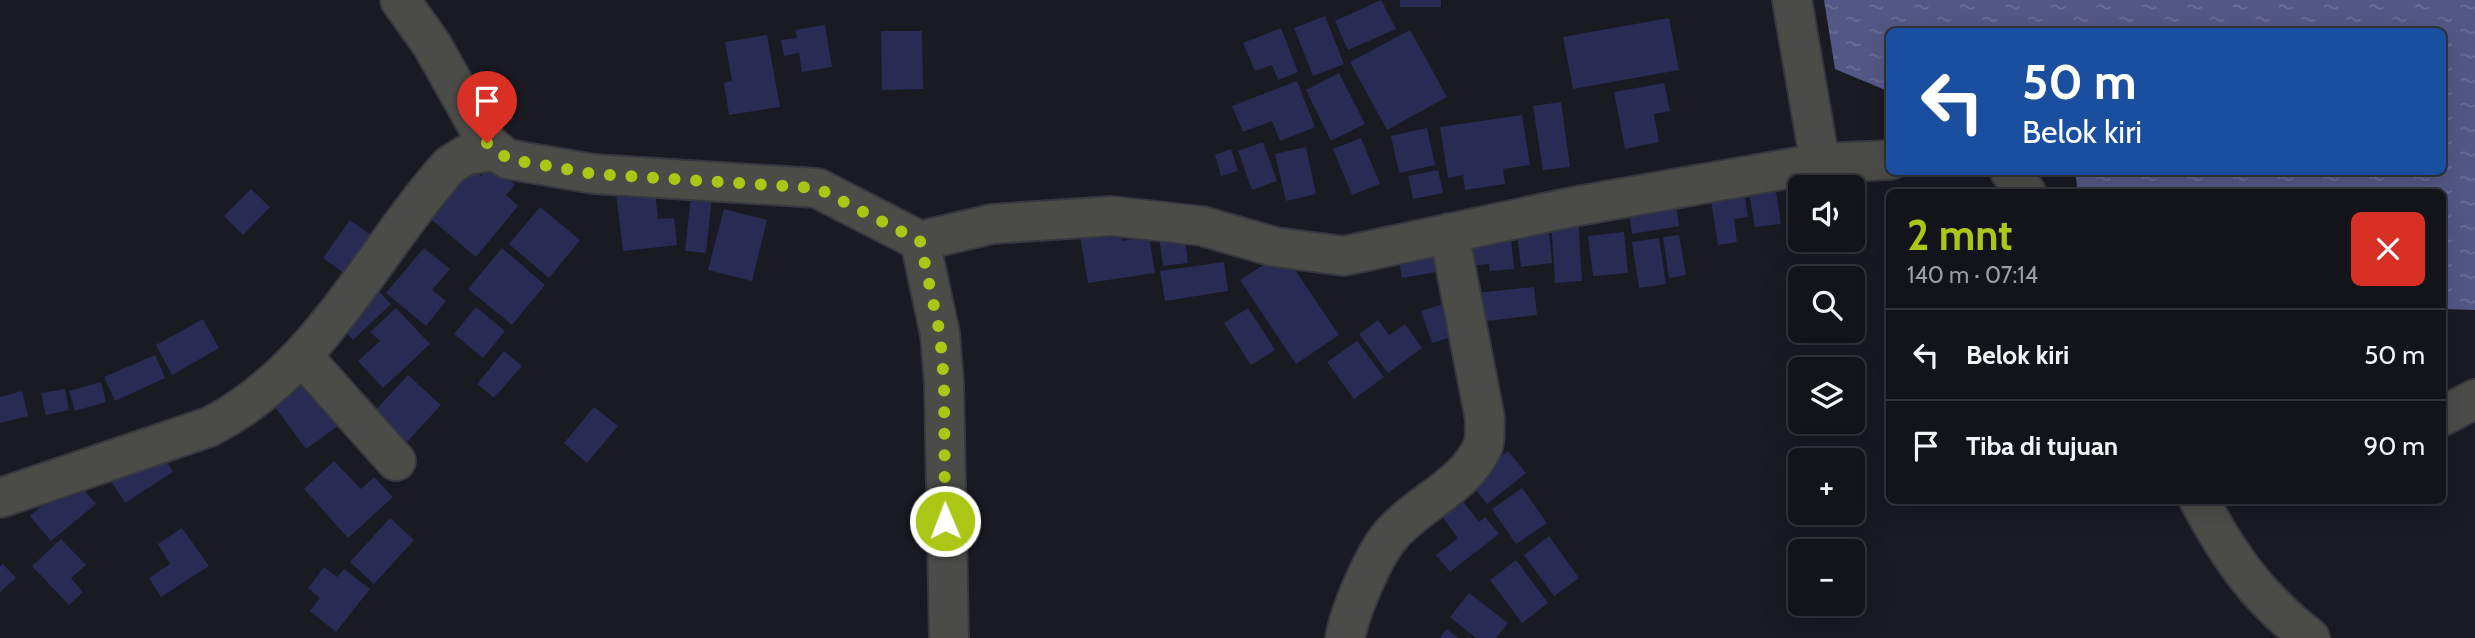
<!DOCTYPE html>
<html lang="id">
<meta charset="utf-8">
<style>
body{margin:0;font-family:Cabin,sans-serif;background:#202127;color:#f1f3f6;height:100vh;display:flex;flex-direction:column;font-size:26px;white-space:nowrap}
*{box-sizing:border-box;margin:0}
p{font-size:23px;color:#9d9ea2}
.icon{flex:none;width:38px;height:38px;fill:none;stroke:currentColor;stroke-width:2;stroke-linecap:round;stroke-linejoin:round}
.map{position:relative;flex:1;overflow:hidden}
.panel{position:absolute;left:1886px;top:189px;width:560px;height:315px;display:flex;flex-direction:column;background:#13141a;border-radius:10px;box-shadow:0 7px 28px #0002,0 0 0 2px #323339}
.panel>*{flex:none}
.top-card{position:absolute;left:1886px;top:28px;width:560px;height:147px;border-radius:10px;box-shadow:0 7px 28px #0002,0 0 0 2px #323339;background:#1a4fa0;color:#fff;overflow:hidden}
.buttons{position:absolute;left:1788px;top:175px;display:grid;gap:14px}
.buttons a{display:grid;place-items:center;width:77px;height:77px;border-radius:10px;background:#13141a;box-shadow:0 7px 28px #0002,0 0 0 2px #323339;font-size:35px}
.pin{position:absolute;display:grid;place-items:center;width:60px;height:60px;color:#fff;margin:-72px -30px;border-radius:50% 50% 50% 0;rotate:-45deg;box-shadow:0 0 7px #0007}
.pin .icon{rotate:45deg}
.me{position:absolute;width:77px;margin:-38px;rotate:359deg;stroke-linejoin:round;filter:drop-shadow(0 0 5px #0008)}
.turn{display:flex;align-items:center;gap:24px;height:147px;padding:0 21px;font-size:32px}
.turn .icon{width:91px;height:91px;stroke-width:2.5}
.turn b{display:block;font-size:49px;line-height:60px}
.round{display:grid;place-items:center;flex:none;width:74px;height:74px;border-radius:10px;background:#202127}
.summary{display:flex;align-items:center;justify-content:space-between;height:119px;padding:0 21px}
h1{font-size:42px;font-weight:800;line-height:52px;color:#abc614}
ul{padding:0;list-style:none}
li{display:flex;align-items:center;gap:21px;height:91px;padding:0 21px;border-top:2px solid #323339}
li div{flex:1}
li b{display:block;font-size:26px}
li em{font-style:normal}
.map>svg:first-child{display:block}
</style>
<div class="map">
<svg width="2475" height="638" viewBox="0 0 2475 638">
<defs>
<pattern id="water-ripples" width="26" height="14" patternUnits="userSpaceOnUse" patternTransform="scale(1.75)"><rect width="26" height="14" fill="#535785"/><path d="M2 4q2-2 4 0t4 0M15 11q2-2 4 0t4 0" fill="none" stroke="#6c6f97"/></pattern>
</defs>
<rect width="100%" height="100%" fill="#191a22"/>
<path fill="url(#water-ripples)" d="M1824 0H2475V310L2443 309V192H2078L2075 172H2443V32H1890V92L1835 69Z"/>
<path fill="#292b55" d="M1381 0 1396 29 1348 50 1335 21Z
M1400 0H1441V7H1400Z
M1325 16 1344 64 1313 76 1294 28Z
M1669 18 1679 70 1573 89 1563 37Z
M825 25 832 67 802 72 799 53 784 56 781 40 797 38 795 30Z
M1281 28 1298 72 1278 80 1272 65 1255 71 1243 43Z
M1410 30 1447 97 1387 130 1350 62Z
M881 31H922L923 89 882 90Z
M767 35 780 107 729 115 724 83 732 81 725 42Z
M1339 73 1365 124 1331 141 1306 90Z
M1297 81 1315 127 1280 141 1272 121 1243 132 1232 106Z
M1664 83 1670 111 1654 114 1659 142 1625 149 1614 92Z
M1561 102 1570 167 1543 170 1533 106Z
M1522 115 1530 165 1503 169 1505 184 1465 190 1463 175 1448 178 1440 127Z
M1427 128 1435 165 1399 173 1391 136Z
M1361 138 1380 184 1352 195 1333 149Z
M1263 142 1277 181 1252 190 1238 151Z
M1306 147 1316 194 1286 201 1275 154Z
M1231 149 1238 171 1221 176 1215 155Z
M491 165 515 185 506 195 518 206 476 257 427 216 469 166 481 176Z
M1438 170 1443 193 1413 199 1408 176Z
M1774 179 1781 224 1755 227 1747 183Z
M1743 184 1748 217 1734 219 1737 242 1718 245 1709 188Z
M251 189 270 207 243 235 224 216Z
M655 190 658 219 674 218 677 245 623 251 616 194Z
M691 195 712 197 706 253 685 251Z
M1675 196 1679 226 1632 234 1628 204Z
M540 207 580 240 549 278 509 244Z
M724 209 767 220 752 281 708 270Z
M1578 217 1582 281 1555 283 1551 218Z
M350 220 372 236 345 274 323 258Z
M1548 222 1552 263 1521 267 1516 225Z
M1119 224 1122 241 1149 236 1155 273 1088 283 1079 230Z
M1510 228 1514 269 1490 271 1489 264 1466 266 1463 242Z
M1184 232 1188 263 1163 266 1159 236Z
M1624 232 1628 273 1593 276 1588 236Z
M1679 235 1686 275 1669 278 1663 237Z
M1659 238 1666 284 1639 288 1632 242Z
M1442 242 1448 270 1402 278 1397 250Z
M424 248 450 269 432 290 446 301 426 326 386 293Z
M502 248 545 285 512 325 468 289Z
M1283 252 1339 335 1296 364 1240 280Z
M1224 262 1228 291 1165 301 1160 271Z
M374 286 391 304 353 340 336 321Z
M1534 287 1537 315 1479 322 1476 293Z
M1453 301 1464 333 1432 343 1421 311Z
M476 307 505 331 483 358 454 334Z
M396 308 430 344 383 388 358 361 380 341 370 332Z
M1248 308 1275 350 1251 365 1224 323Z
M203 319 219 348 172 375 156 345Z
M1378 320 1389 335 1405 324 1422 348 1388 373 1359 334Z
M1357 341 1384 377 1354 399 1327 362Z
M504 351 522 366 494 398 477 384Z
M155 355 165 378 115 401 104 377Z
M312 373 346 420 306 449 272 403Z
M408 375 441 405 406 443 373 413Z
M101 382 106 402 75 411 69 391Z
M65 389 69 410 46 415 41 393Z
M22 391 28 416 0 423V397Z
M594 407 618 426 587 463 564 443Z
M159 450 173 472 125 503 111 481Z
M1508 451 1526 473 1487 504 1469 481Z
M334 461 361 489 374 477 393 497 348 538 304 489Z
M74 478 96 504 51 541 30 516Z
M1522 488 1547 523 1516 544 1492 509Z
M1460 498 1479 522 1485 517 1499 534 1450 572 1436 555 1458 538 1440 514Z
M390 518 414 540 374 584 350 562Z
M182 528 209 566 161 597 149 578 170 564 158 544Z
M1549 536 1579 578 1554 596 1524 555Z
M61 539 86 565 71 578 83 592 69 605 32 566Z
M1516 560 1548 603 1522 623 1490 580Z
M3 564 16 578 0 592V566Z
M324 567 337 577 344 569 370 589 336 632 310 611 320 598 308 588Z
M1469 593 1508 623 1496 638H1476L1450 617Z
M1446 629 1459 638H1440Z"/>
<g fill="none" stroke-linecap="round" stroke-linejoin="round">
<defs>
<path id="minor" d="M400 0 432 45 487 143 507 159 594 174 817 188 920 241
M1820 163 1890 160
M2010 172 2026 192
M302 356 396 461
M2443 416 2475 399
M0 498 209 427C320 371 371 253 450 165L466 155 494 151
M2199 500C2230 558 2258 598 2310 638
M949 638 944 383 940 334 920 241 992 224 1112 216 1202 226 1275 247 1344 256 1572 207 1820 163 1792 0
M1345 638C1350 611 1373 556 1391 535 1418 503 1466 486 1483 446 1486 438 1484 427 1485 419L1449 233"/>
</defs>
<use href="#minor" stroke="#36373f" stroke-width="42"/>
<use href="#minor" stroke="#4b4c48" stroke-width="38"/>
</g>
<g fill="none" stroke-linecap="round" stroke-linejoin="round">
<path stroke="#abc614" stroke-width="12" stroke-dasharray="0 21.6" d="M487 143 508 159 594 174 817 188 920 241 940 334 944 383 945 521"/>
</g>
</svg>
<div class="buttons">
<a><svg class="icon" aria-label="sound" viewBox="0 0 24 24"><path d="M4 9h4l5-4v14l-5-4H4zM17 9q2 3 0 6"/></svg></a>
<a><svg class="icon" aria-label="search" viewBox="0 0 24 24"><circle cx="10" cy="10" r="6"/><path d="M15 15l6 6"/></svg></a>
<a><svg class="icon" aria-label="layers" viewBox="0 0 24 24"><path d="M12 4l9 5-9 5-9-5zM3 14l9 5 9-5"/></svg></a>
<a>+</a>
<a>−</a>
</div>
<div class="pin" style="left:487px;top:143px;background:#d93025"><svg class="icon" aria-label="arrive" viewBox="0 0 24 24"><path d="M6 21V4h12l-3 4 3 4H6"/></svg></div>
<svg class="me" style="left:945px;top:521px" viewBox="-20 -20 40 40"><circle r="17" fill="#abc614" stroke="#fff" stroke-width="3"/><path d="M0-11L8 9 0 5-8 9z" fill="#fff"/></svg>
<div class="top-card">
<div class="turn"><svg class="icon" aria-label="left" viewBox="0 0 24 24"><path d="M17 20v-9H6M10 6l-5 5 5 5"/></svg><div><b>50 m</b>Belok kiri</div></div>
</div>
<section class="panel">
<div class="summary"><div><h1>2 mnt</h1><p>140 m · 07:14</p></div><a class="round" style="background:#d93025;color:#fff"><svg class="icon" aria-label="close" viewBox="0 0 24 24"><path d="M6 6l12 12M18 6L6 18"/></svg></a></div>
<ul>
<li><svg class="icon" aria-label="left" viewBox="0 0 24 24"><path d="M17 20v-9H6M10 6l-5 5 5 5"/></svg><div><b>Belok kiri</b></div><em>50 m</em></li>
<li><svg class="icon" aria-label="arrive" viewBox="0 0 24 24"><path d="M6 21V4h12l-3 4 3 4H6"/></svg><div><b>Tiba di tujuan</b></div><em>90 m</em></li>
</ul>
</section>
</div>
